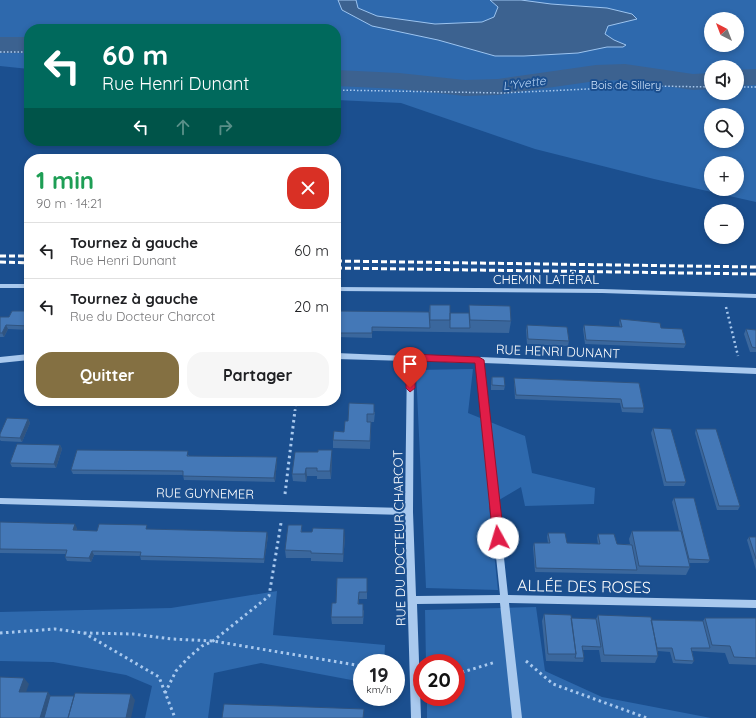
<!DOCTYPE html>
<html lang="fr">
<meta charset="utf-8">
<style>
body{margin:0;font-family:Quicksand,sans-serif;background:#f6f6f6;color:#202124;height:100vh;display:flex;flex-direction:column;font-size:15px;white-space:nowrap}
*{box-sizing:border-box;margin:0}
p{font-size:13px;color:#757577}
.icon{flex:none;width:22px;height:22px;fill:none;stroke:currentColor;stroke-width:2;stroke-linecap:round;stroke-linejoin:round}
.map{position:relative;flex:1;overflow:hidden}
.panel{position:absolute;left:24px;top:154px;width:317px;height:252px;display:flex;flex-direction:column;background:#fff;border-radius:16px;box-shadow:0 2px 6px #0003}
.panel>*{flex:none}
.banner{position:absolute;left:24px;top:24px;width:317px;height:122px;border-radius:16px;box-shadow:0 2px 6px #0003;background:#00695c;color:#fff;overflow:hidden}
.needle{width:26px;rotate:318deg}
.tools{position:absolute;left:704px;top:12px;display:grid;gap:8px}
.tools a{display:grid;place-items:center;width:40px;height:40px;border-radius:50%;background:#fff;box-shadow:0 2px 6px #0003;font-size:20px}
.speed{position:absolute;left:353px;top:654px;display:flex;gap:8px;font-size:20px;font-weight:700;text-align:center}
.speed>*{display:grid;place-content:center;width:52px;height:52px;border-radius:50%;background:#fff;box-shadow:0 2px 6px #0003;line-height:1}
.speed small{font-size:10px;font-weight:400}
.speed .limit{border:6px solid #d22;background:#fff;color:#111}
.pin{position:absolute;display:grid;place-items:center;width:34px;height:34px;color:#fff;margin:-41px -17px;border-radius:50% 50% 50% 0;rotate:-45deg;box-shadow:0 0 4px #0007}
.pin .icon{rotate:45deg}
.me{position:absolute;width:44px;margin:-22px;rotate:354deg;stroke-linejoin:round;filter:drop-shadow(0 0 3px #0008)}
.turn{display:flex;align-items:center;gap:14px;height:84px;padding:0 12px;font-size:18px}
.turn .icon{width:52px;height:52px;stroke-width:2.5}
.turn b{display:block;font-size:28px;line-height:34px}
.lanes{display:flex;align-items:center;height:38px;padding:0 12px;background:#0003;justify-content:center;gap:20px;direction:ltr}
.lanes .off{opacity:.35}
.round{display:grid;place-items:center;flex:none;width:42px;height:42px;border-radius:16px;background:#f6f6f6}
.headline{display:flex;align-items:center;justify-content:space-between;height:68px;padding:0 12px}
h1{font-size:24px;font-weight:800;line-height:30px;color:#1e9e55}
.cta{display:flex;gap:8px;margin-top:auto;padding:8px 12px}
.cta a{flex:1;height:46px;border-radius:16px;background:#847042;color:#fff;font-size:16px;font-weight:800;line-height:46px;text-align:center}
.cta a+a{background:#f6f6f6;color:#202124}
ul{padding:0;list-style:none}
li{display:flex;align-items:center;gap:12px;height:56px;padding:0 12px;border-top:1px solid #e0e0e0}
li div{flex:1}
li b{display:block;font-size:15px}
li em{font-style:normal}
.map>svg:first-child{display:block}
</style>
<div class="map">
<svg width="756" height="718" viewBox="0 0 756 718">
<rect width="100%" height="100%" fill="#1b4f8f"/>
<path fill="#2e69ad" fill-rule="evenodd" d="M0 0H756V202L654 179 535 149 401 103 336 100V29H29V69L0 66ZM711 19H737V45H711ZM711 67H737V93H711ZM711 115H737V141H711ZM711 163H737V189H711Z
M473 369 468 413 525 436 532 473 595 488 594 504 525 506 521 487 489 506 498 590 426 588 416 370Z
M277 591 273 635 385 645 384 663H362V682L261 663 214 673 208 718H145L152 686 126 675 53 662 0 661V612L171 608Z
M536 607 545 671 602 697 711 718H427V697H456V663H426L425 610Z"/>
<path fill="#3c6290" stroke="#9cc4f0" d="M338 0H356L358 8 377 16 435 24 482 22 494 17 498 7 490 0H521L551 4 607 8 632 14 637 19 608 26 605 34 614 40 626 45 623 47H607L578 53 524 56H495L438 40 372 26 342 10Z"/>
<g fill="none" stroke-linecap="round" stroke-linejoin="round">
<path fill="#3c6290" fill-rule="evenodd" d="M0 37H29V53H0Z
M625 64 693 74 711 73V89L693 90 625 80 596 81 498 95 465 96 399 89 336 86V70L399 73 465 80 498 79 596 65Z
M756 69V85L737 86V70Z"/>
<path stroke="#a9c9ee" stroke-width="1.5" stroke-dasharray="1.5 2" stroke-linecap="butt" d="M0 52H29
M737 87H756
M336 90 502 93 653 86 711 87"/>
<path stroke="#a9c9ee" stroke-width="2.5" stroke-dasharray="2 3" stroke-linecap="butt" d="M726 307 738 356
M295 411 296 401"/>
<path stroke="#a9c9ee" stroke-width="3" stroke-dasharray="2.5 3.5" stroke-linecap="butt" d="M285 494 295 410
M0 633 55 629 84 633 159 677 175 718
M84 633 133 634 172 639 213 641 362 666
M526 661 553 684 647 718
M456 674 496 662
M165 693 176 671 188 658 202 646 213 641 269 596 281 523"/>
<path fill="#a9c9ee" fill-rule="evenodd" d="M0 284H29V288H0Z
M336 287 602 289 756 294V298L602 293 336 291Z
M336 353 408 356 411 354 414 356 479 357 756 368V374L483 363 508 595 756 600V608L509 603 522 718H512L500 603 417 604 421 718H411L405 515 0 504V498L405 508 407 361 336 359ZM414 361 476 363 500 595 416 596 413 512Z
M29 354V360L0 363V357Z"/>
<path stroke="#fff" stroke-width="3" stroke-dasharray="6 3" stroke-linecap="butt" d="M0 256H29
M336 261 756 267
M0 262 29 263
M336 268 756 274"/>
</g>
<path fill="#3a679d" d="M430 305 450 313H469V305L511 321 509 333 372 331V338L336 337V311L429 312Z
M29 311V330L8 329 4 337H0V317H9Z
M620 319 661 328 686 344 684 348 585 344 583 329 584 325 620 327 619 323Z
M527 325 569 341 568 346 527 344 526 330Z
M746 329 756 330V352H750L744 334Z
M336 368 338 376 337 395H336Z
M492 377 505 386 504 390H491V381Z
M514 378 639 383 644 408 643 413 622 412 620 403 515 399 514 382Z
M349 403 375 412 374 422H371L370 449 333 448V440L344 432 348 421Z
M28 419 30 423 22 442 1 441 0 440V434Z
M653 428 686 482 684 486H664L651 433Z
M696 429 740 506 738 510H717L695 433Z
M60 445 62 449 56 468 12 467 10 463Z
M189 455V456L277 457V461L275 482 184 480 183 475 73 474 71 470Z
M332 458 331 479H317V476H307L306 482 293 481 292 474Z
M674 498 710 560 708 563H689L690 567 686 575 535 572 533 547 534 543H548L547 537 548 533 567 543 598 544 597 538 598 534 617 544H630L629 539 632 531H679L672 502Z
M0 522 77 528 76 531H97L148 529 268 536 264 563 141 560 140 556 94 555 91 562 67 561 65 557 66 554 0 553Z
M302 525V532L345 537 343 562 311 561V558H286L285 550Z
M749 537H756V570L747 540Z
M367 585V599H359V604L364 611 363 624H332L331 617 336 603Z
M544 614 571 618 596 619 598 615 651 620 703 621 705 618H756V665L729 664 725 653 692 651 694 661 692 664 673 663 670 652 658 651V656L655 663 601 662 599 650H583L584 658 583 662 546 661 542 621Z"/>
<path fill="#305480" d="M6 325 8 329 4 337 2 333Z
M338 368V376L337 395 336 387Z
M28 419 30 423 22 442 20 438Z
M60 445 62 449 56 468 54 464Z
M332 450V458L331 479 330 471Z
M277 457V461L275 482 274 478Z
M306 468 307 476 306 482 305 474Z
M75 524 77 528 75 534 73 530Z
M344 529 345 537 343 562V554Z
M267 532 268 536 264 563V559Z
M92 551 94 555 91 562 89 558Z
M24 678 29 684 24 698 19 692Z
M48 692 53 699 47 718H40Z
M131 694 135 700 131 718H126Z"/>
<path fill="#4478b7" stroke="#305480" d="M430 305H450V320H430Z
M469 305 510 306 511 321 470 320Z
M12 311H29V326L6 325 2 333H0V317H9Z
M336 311 429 312 430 328 372 327V333H336Z
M450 313H469L470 328H450Z
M620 319 660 323 661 328 682 329 686 344 586 340 584 325 622 327Z
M527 325 567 327 569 341 528 339Z
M746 329 756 330V348L752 347Z
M336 368H338L336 387Z
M492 377H504L505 386 492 385Z
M514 378 639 383 644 408H623L621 399 516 395Z
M349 403 374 404V414H367V422H371L370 441 333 440 334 431 344 432 345 421H348Z
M7 418 28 419 20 438 0 437V434Z
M653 428 671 429 686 482H666Z
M696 429H716L740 506H719Z
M17 444 60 445 54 464 10 463Z
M77 450 188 451 187 456 277 457 274 478 183 476V471L71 470Z
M318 450H332L330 471H317V468H306L305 474H292L295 452H318Z
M674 498H694L710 560 689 559Z
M0 522 75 524 73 530 97 531 99 524 147 525 146 529 267 532 264 559 140 556 141 552 92 551 89 558 65 557 67 550 0 549Z
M288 525H302L301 532H312L313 528 344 529 343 554 311 553V551L285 550Z
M632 531H681L690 567 639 566Z
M548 533H565L567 543 600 544 598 534H614L617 544 632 545 637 570 536 568 534 543H550Z
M749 537H756V559Z
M337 578H367V592H359L358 604H363V617H331L332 603H336Z
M544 614 571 615 576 654H548Z
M598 615 651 617 658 656 604 655Z
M571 618 596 619 601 647 582 646 584 658H575L576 654Z
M705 618H756V658L734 657 730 646 712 645Z
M651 620 703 621 710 648H691L694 661 675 660 672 648H657Z
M0 677 24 678 19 692H48L40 718H0Z
M75 693 131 694 126 718H68Z
M50 696H74L68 718H44Z
M224 704 364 709 363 718H222Z"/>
<path fill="#e11d48" stroke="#92132f" d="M411 354 479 357 484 360 504 538 502 542 498 543 494 542 493 538 475 363 415 361V388L410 392 406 388V357Z"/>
<g text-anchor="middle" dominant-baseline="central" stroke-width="4" stroke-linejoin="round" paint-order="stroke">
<g font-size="11" fill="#cfe3fa" stroke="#1b4f8f">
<text x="626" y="85">Bois de Sillery</text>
</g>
<g font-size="12" font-style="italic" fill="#b5d3f5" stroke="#1b4f8f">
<text transform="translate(524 83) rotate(-8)">L'Yvette</text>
</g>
<g font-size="13" fill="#fff" stroke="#1b4f8f">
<text x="546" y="279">CHEMIN LATÉRAL</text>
<text transform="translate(558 351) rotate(2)">RUE HENRI DUNANT</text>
<text transform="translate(205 493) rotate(1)">RUE GUYNEMER</text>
<text transform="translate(399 538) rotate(-91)">RUE DU DOCTEUR CHARCOT</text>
</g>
<g font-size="16" fill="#fff" stroke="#1b4f8f">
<text transform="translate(584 586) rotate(1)">ALLÉE DES ROSES</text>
</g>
</g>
</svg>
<div class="tools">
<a><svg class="needle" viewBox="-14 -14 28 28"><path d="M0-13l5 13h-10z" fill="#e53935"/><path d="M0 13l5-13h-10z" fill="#757577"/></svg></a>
<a><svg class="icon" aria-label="sound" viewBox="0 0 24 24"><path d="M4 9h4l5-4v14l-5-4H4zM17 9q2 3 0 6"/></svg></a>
<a><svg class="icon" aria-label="search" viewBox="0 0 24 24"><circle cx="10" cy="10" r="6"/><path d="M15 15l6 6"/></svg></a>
<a>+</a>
<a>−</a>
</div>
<div class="speed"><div>19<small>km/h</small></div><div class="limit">20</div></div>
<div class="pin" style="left:410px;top:388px;background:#d93025"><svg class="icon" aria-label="arrive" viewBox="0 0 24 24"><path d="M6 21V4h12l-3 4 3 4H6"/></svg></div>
<svg class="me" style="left:498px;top:538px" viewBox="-20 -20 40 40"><circle r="19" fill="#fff"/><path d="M0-13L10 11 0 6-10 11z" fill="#e11d48"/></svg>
<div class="banner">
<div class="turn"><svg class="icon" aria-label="left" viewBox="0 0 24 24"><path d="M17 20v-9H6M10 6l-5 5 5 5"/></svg><div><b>60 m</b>Rue Henri Dunant</div></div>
<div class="lanes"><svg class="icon" aria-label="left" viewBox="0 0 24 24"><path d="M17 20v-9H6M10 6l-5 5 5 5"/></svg><svg class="icon off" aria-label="ahead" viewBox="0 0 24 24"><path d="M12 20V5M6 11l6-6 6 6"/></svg><svg class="icon off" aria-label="right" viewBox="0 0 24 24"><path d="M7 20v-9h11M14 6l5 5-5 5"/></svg></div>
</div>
<section class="panel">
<div class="headline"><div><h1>1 min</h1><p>90 m · 14:21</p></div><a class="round" style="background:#d93025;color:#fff"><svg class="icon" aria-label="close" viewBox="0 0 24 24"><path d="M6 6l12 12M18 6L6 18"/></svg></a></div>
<ul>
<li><svg class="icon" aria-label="left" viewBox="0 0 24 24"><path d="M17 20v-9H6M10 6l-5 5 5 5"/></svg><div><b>Tournez à gauche</b><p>Rue Henri Dunant</p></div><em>60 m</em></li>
<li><svg class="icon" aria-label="left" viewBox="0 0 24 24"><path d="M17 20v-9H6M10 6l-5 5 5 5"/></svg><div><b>Tournez à gauche</b><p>Rue du Docteur Charcot</p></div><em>20 m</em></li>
</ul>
<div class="cta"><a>Quitter</a><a>Partager</a></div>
</section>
</div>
